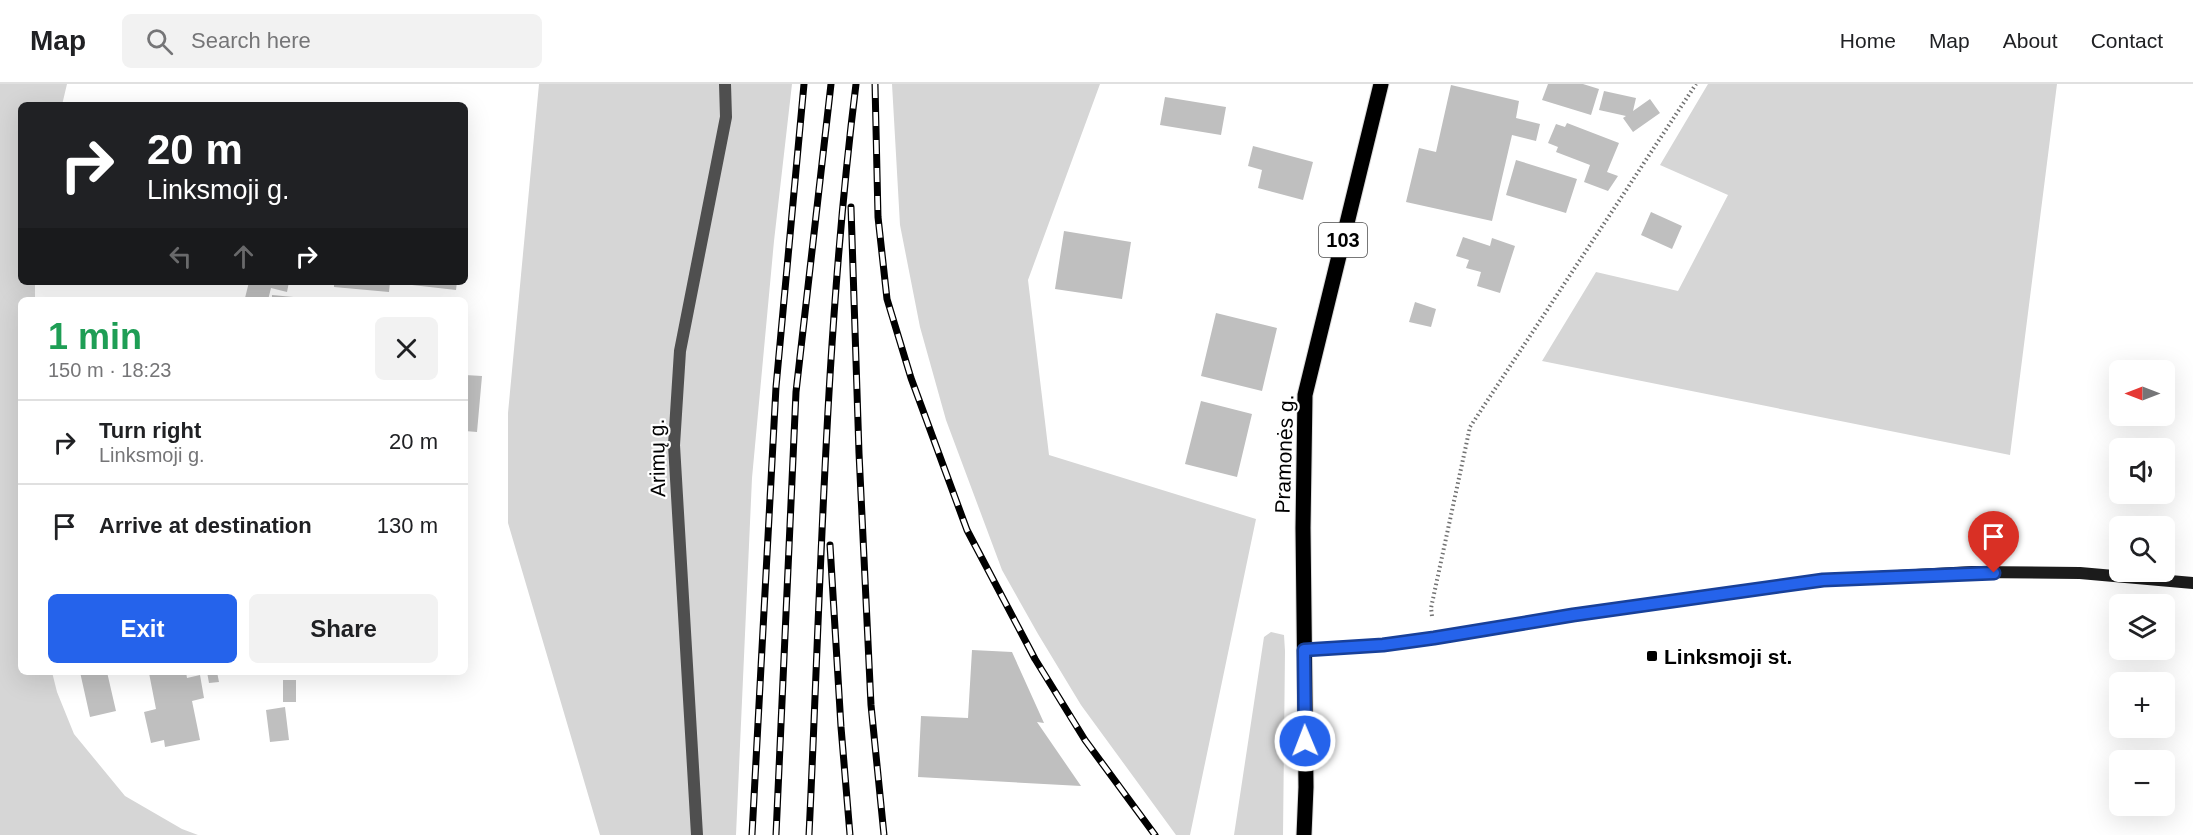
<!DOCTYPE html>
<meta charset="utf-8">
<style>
body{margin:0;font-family:Arial,sans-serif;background:#f2f2f2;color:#202124;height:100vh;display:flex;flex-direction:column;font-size:22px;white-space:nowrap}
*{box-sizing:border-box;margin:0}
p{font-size:20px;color:#757577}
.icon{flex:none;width:33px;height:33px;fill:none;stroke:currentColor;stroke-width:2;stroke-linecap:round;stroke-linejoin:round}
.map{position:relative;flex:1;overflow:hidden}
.drawer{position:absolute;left:18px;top:213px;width:450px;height:378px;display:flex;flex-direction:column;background:#fff;border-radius:9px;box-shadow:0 6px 24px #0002}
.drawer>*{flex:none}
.banner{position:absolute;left:18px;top:18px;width:450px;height:183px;border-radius:9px;box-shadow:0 6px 24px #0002;background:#202124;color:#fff;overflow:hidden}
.needle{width:39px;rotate:270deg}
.tools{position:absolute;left:2109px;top:276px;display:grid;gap:12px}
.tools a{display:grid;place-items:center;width:66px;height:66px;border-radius:9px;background:#fff;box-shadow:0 6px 24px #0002;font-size:30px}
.pin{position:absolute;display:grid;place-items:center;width:51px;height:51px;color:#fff;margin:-62px -26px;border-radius:50% 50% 50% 0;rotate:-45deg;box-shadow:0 0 6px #0007}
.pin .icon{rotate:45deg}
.me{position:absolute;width:66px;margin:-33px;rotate:359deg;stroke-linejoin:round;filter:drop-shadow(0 0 4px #0008)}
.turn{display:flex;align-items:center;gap:21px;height:126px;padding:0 30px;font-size:27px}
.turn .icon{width:78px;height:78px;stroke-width:2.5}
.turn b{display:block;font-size:42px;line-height:51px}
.lanes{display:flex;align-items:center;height:57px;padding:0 30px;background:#0003;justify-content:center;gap:30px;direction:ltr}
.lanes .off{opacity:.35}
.round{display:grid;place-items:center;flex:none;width:63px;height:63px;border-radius:9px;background:#f2f2f2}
.overview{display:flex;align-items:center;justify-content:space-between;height:102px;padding:0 30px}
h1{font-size:36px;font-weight:700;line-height:45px;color:#1e9e55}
.button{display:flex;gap:12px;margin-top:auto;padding:12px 30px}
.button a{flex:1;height:69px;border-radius:9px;background:#2563eb;color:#fff;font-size:24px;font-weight:700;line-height:69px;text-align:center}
.button a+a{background:#f2f2f2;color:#202124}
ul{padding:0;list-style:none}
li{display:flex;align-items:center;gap:18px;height:84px;padding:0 30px;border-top:2px solid #e0e0e0}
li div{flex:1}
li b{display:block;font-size:22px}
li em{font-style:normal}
header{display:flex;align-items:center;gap:36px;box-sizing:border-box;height:84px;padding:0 30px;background:#fff;border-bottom:2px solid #e0e0e0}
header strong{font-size:28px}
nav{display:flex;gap:33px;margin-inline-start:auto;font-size:21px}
.search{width:420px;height:54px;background:#f2f2f2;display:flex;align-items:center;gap:15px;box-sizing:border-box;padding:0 21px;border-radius:9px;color:#757577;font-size:22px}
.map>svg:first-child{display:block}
</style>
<header>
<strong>Map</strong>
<div class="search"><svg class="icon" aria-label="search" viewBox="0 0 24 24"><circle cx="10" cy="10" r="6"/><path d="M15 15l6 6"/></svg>Search here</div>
<nav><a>Home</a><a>Map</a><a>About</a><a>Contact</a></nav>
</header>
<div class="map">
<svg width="2193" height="751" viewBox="0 0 2193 751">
<rect width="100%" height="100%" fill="#fff"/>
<path fill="#d6d6d6" d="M0 0H67L62 21H21V198H35V216H21V588H52L57 608 74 650 125 712 182 745 198 751H0Z
M539 0H792L774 157 752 394 736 751H600L508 439V329Z
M892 0H1100L1028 196 1049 371 1256 435 1190 751H1176L1081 621 1038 550 1002 486 946 336 920 243 900 141Z
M1708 0H2057L2010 371 1542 277 1596 188 1678 207 1728 111 1660 81Z
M1271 548 1284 551 1285 567 1283 751H1234L1264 553Z"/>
<path fill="#bfbfbf" d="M1548 0H1583L1599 5 1591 31 1542 16Z
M1451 1 1519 17 1516 34 1540 40 1536 57 1512 51 1492 137 1406 118 1419 64 1436 68Z
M1604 7 1636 14 1633 27 1650 15 1660 29 1633 48 1623 34 1626 32 1599 26Z
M1165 13 1226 23 1221 51 1160 41Z
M1567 39 1619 59 1607 88 1618 92 1608 107 1584 98 1590 81 1556 68 1558 63 1548 59 1556 40 1565 43Z
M1253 62 1313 78 1303 116 1258 104 1262 86 1248 82Z
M1516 76 1577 95 1566 129 1506 111Z
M1651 128 1682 142 1672 165 1641 151Z
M1064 147 1131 158 1122 215 1055 205Z
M1463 153 1490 162 1492 154 1515 162 1500 209 1477 202 1481 188 1466 184 1469 176 1456 172Z
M249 198H289L287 208 271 204 268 216 245 214Z
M334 198H390L389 208 334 203Z
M412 198H457L456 206 412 201Z
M272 211 304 214V216H272Z
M1415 218 1436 225 1431 243 1409 238Z
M1216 229 1277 244 1262 307 1201 292Z
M465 291 482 292 477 348 465 347Z
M1201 317 1252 330 1237 393 1185 380Z
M972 566 1012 568 1044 639 1037 638 1081 702 918 693 921 632 968 634Z
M80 588H107L116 627 90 633Z
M153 588H186L187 594 200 591 204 614 192 617 200 656 165 663 164 656 151 659 144 628 156 625 149 589Z
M207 588H217L219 598 209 599Z
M283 596H296V618H283Z
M285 623 289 656 270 658 266 626Z"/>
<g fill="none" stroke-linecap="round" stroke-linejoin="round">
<defs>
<path id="primary" d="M1304 751 1306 703 1303 444 1305 311 1381 0"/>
</defs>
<use href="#primary" stroke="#dbdbdb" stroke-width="17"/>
<path stroke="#717171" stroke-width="4" stroke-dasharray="1.5 3" stroke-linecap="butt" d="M1432 532 1431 524 1470 343 1696 0"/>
<path stroke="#4f4f4f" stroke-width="12" d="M697 751 674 361 680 267 726 33 725 0"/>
<path stroke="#1c1c1c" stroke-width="12" d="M1303 566 1383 561 1434 554 1573 531 1823 496 1972 488 2080 489 2193 499"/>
<use href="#primary" stroke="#000" stroke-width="15"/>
<defs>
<path id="rail" d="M875 0 878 133 887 215 911 294 967 446 1035 575 1085 656 1155 751
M851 123 859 369 871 621 884 751
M830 461 841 643 850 751
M752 751 776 303 804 0
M776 751 796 308 831 0
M809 751C821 501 825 249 856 0"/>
</defs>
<use href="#rail" stroke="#000" stroke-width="7"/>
<use href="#rail" stroke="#fff" stroke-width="4.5" stroke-dasharray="14" stroke-linecap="butt"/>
</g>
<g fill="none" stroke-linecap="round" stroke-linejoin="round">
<defs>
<path id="route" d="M1305 657 1304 566 1383 561 1434 554 1573 531 1823 496 1994 489"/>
</defs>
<use href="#route" stroke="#184099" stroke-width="15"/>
<use href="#route" stroke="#2563eb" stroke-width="10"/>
</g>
<rect fill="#000" stroke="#fff" stroke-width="2" x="1646" y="566" width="12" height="12" rx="3"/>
<g text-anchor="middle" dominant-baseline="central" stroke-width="4.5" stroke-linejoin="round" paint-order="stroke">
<rect fill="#fff" stroke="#4c4c4c" stroke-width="1.5" x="1319" y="139" width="48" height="34" rx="4.5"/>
<g font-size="20" font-weight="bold" fill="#000">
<text x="1343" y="156">103</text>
</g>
<g font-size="21" fill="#000" stroke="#fff">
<text transform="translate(1284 370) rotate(-88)">Pramonės g.</text>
<text transform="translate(657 374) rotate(-91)">Arimų g.</text>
</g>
<g font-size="21" font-weight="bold" fill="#000" stroke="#fff" text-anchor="start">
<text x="1664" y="572">Linksmoji st.</text>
</g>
</g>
</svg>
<div class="tools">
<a><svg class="needle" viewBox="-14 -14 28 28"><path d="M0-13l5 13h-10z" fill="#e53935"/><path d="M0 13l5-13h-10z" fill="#757577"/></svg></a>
<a><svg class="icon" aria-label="sound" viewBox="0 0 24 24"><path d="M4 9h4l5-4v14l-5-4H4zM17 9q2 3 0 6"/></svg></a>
<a><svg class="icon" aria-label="search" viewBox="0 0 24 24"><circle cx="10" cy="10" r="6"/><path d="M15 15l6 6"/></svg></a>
<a><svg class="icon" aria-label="layers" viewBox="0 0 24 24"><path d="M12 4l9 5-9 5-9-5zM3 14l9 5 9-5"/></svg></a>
<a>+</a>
<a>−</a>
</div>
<div class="pin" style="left:1994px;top:489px;background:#d93025"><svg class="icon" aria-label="arrive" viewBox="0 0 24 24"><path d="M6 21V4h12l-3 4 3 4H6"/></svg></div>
<svg class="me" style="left:1305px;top:657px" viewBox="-20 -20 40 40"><circle r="17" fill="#2563eb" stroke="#fff" stroke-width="3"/><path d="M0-11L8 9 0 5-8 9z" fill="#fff"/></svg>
<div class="banner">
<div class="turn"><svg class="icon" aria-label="right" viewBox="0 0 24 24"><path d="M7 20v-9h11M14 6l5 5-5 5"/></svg><div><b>20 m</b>Linksmoji g.</div></div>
<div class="lanes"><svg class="icon off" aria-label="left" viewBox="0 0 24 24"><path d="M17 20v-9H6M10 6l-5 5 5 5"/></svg><svg class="icon off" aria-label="ahead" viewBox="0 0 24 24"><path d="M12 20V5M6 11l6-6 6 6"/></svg><svg class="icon" aria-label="right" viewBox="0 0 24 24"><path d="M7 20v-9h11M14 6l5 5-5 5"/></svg></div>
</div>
<section class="drawer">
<div class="overview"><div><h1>1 min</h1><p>150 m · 18:23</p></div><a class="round"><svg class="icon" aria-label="close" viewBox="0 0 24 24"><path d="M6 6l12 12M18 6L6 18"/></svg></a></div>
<ul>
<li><svg class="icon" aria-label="right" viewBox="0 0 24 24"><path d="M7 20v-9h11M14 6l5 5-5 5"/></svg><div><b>Turn right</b><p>Linksmoji g.</p></div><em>20 m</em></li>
<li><svg class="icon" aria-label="arrive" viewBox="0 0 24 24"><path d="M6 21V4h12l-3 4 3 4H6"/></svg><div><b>Arrive at destination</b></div><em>130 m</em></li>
</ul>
<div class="button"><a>Exit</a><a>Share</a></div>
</section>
</div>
